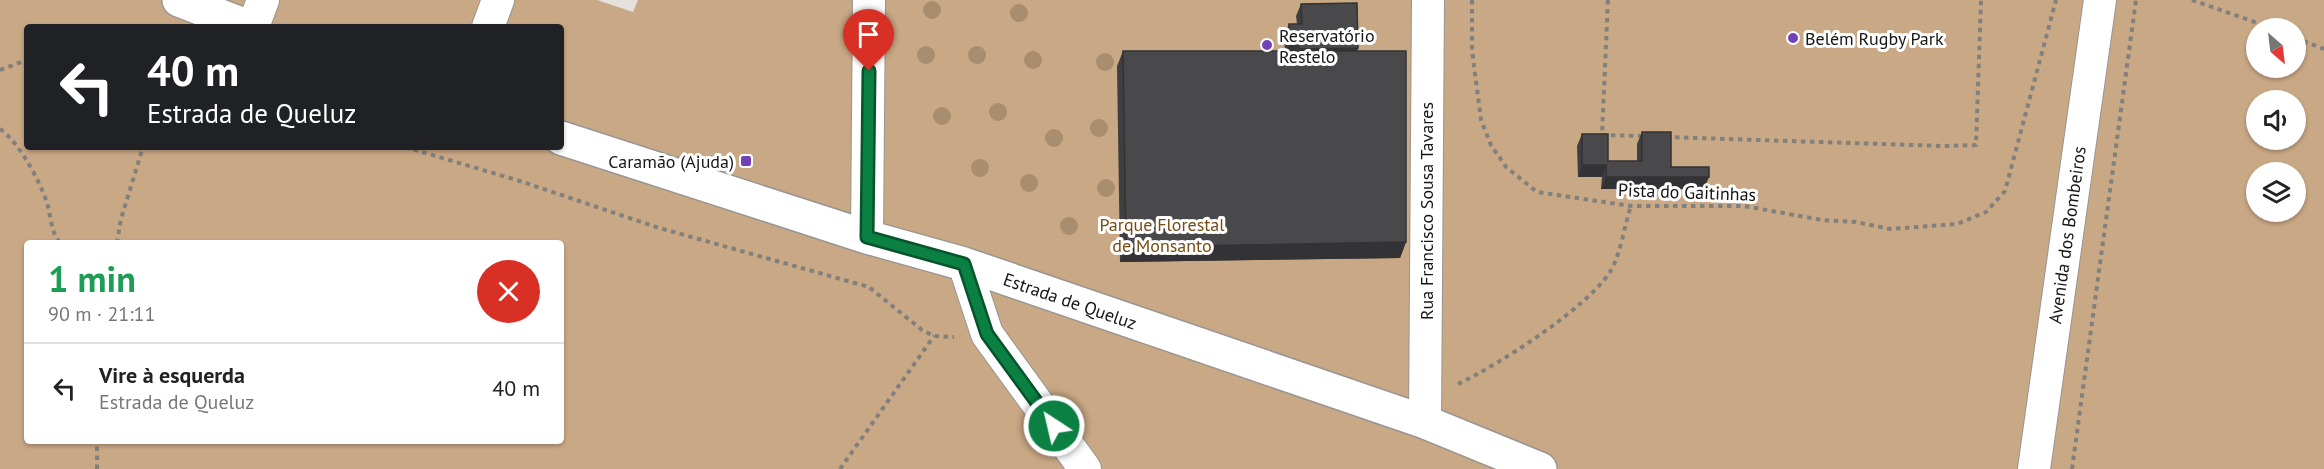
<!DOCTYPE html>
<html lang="pt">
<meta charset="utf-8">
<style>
body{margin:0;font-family:"PT Sans",sans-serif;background:#f6f6f6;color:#222;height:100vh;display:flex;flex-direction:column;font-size:22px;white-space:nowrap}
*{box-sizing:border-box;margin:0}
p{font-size:20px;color:#767676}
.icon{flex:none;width:33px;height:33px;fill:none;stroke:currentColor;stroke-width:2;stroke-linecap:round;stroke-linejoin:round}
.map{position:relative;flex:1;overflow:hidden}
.drawer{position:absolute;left:24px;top:240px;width:540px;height:204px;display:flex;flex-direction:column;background:#fff;border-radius:6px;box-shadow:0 2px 4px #0004}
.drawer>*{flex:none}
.top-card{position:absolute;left:24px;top:24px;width:540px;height:126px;border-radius:6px;box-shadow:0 2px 4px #0004;background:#202124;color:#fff;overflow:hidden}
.needle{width:39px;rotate:152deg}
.controls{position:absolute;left:2246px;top:18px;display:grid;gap:12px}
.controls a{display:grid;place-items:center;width:60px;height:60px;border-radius:50%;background:#fff;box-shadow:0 2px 4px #0004;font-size:30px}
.pin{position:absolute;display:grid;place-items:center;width:51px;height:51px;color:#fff;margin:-62px -26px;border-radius:50% 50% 50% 0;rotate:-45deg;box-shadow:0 0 6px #0007}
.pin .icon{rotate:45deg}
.me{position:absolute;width:66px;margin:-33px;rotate:325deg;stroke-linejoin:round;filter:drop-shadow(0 0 4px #0008)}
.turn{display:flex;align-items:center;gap:21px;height:126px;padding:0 24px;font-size:27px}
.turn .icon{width:78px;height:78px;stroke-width:2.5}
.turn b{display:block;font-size:42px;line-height:51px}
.round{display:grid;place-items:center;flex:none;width:63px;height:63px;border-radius:32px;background:#f6f6f6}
.overview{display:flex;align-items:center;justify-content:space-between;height:102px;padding:0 24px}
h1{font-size:36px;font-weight:700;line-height:45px;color:#1e9e55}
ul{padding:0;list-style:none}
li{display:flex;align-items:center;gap:18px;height:90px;padding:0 24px;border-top:2px solid #e0e0e0}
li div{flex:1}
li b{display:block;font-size:22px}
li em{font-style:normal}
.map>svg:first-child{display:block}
</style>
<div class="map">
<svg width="2324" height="469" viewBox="0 0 2324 469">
<rect width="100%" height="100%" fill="#e4e1dd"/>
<path fill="#c9a885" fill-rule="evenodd" d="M0 0H597L633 12 638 0H2324V469H0ZM27 27H561V147H27ZM2256 28H2295V68H2256ZM2256 100H2295V140H2256ZM2256 172H2295V212H2256ZM27 243H561V441H27Z"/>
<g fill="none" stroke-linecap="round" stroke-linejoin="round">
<defs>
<path id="minor" d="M253 27 263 0
M488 27 498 0
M867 237 869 0
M964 264 987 334 1085 469
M1425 422 1428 0
M2034 469 2100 0"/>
<path id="tertiary" d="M179 0 249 27
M561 138 867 237 964 264 1425 422 1540 469"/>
</defs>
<use href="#minor" stroke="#989592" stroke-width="34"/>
<use href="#tertiary" stroke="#989592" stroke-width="36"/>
<path stroke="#82807d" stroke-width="4" stroke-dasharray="4.5 4.5" stroke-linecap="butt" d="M1472 0V50L1481 120 1491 145 1506 167 1537 192 1631 206H1744L1822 220 1856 222 1890 229 1957 224 1986 212 2005 191 2056 0
M1608 0 1602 135 1644 136
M2192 0 2272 28
M2295 38 2324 49
M0 70 27 60
M0 129C19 142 40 181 47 203 51 216 51 233 60 243
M1666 137 1943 146 1976 145 1981 0
M405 147 520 181 656 227 869 287 922 330 934 336 954 337
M117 243 121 219 143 147
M1458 384C1498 365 1586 309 1610 272 1620 257 1625 223 1631 206
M97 469V441
M840 469 934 336
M2072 469 2136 0"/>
<use href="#minor" stroke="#fff" stroke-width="32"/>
<use href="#tertiary" stroke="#fff" stroke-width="33"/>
</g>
<g fill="#a88e6e">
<circle cx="932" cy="10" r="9"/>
<circle cx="1019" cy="13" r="9"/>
<circle cx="926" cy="55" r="9"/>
<circle cx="977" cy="55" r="9"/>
<circle cx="1033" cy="60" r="9"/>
<circle cx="1105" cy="62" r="9"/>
<circle cx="998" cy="112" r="9"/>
<circle cx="942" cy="116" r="9"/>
<circle cx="1099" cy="128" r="9"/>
<circle cx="1054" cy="138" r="9"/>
<circle cx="980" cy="168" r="9"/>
<circle cx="1029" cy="183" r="9"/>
<circle cx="1106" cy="188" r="9"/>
<circle cx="1069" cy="226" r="9"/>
</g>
<path fill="#3f3e40" d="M1301 4 1358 48 1357 51 1406 242 1400 258 1120 262 1117 66 1123 51H1285L1284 36 1289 24H1297L1296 16Z
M1642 132 1671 167 1704 189H1601L1602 177H1578L1577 146 1582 134 1608 161H1637V144Z"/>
<path fill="#333234" d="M1289 43H1299L1295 54H1285Z
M1358 48 1354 60 1295 61 1299 49Z
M1582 165H1606L1602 177H1578Z
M1606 177H1709L1704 189H1601Z
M1406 242 1400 258 1120 262 1126 247Z"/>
<path fill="#49484b" stroke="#333234" stroke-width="1.5" d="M1357 3 1358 48 1299 49V43H1289V24H1302L1301 4Z
M1123 51H1406V242L1126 247Z
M1642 132H1671V167H1709V177H1606V165H1582V134H1608V161H1642Z"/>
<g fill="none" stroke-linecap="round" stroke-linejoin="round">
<defs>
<path id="route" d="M869 71 867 237 964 264 987 334 1054 426"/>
</defs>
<use href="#route" stroke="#07532c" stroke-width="15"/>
<use href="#route" stroke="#0b8043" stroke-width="10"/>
</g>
<g fill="#7241b8" stroke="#fff" stroke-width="2">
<circle cx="1793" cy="38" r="6"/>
<circle cx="1267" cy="45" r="6"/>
<rect x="740" y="155" width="12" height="12" rx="3"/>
</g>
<g text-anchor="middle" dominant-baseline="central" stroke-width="6" stroke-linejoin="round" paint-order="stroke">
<g font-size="18" fill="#161514" stroke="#fff" text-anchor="start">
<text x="1279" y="35">Reservatório<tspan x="1279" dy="21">Restelo</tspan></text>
<text x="1805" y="38">Belém Rugby Park</text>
<text x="734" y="161" text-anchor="end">Caramão (Ajuda)</text>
</g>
<g font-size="18" fill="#161514" stroke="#fff">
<text transform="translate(1687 192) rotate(2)">Pista do Gaitinhas</text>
<text transform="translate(1426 211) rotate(-90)">Rua Francisco Sousa Tavares</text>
<text transform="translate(2067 235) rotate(-82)">Avenida dos Bombeiros</text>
<text transform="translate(1070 301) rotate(19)">Estrada de Queluz</text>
</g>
<g font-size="18" fill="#764b13" stroke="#fff">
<text x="1162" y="224">Parque Florestal<tspan x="1162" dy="21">de Monsanto</tspan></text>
</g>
</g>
</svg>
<div class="controls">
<a><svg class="needle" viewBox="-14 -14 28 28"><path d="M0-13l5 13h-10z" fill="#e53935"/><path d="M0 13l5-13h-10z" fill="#767676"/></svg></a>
<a><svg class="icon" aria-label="sound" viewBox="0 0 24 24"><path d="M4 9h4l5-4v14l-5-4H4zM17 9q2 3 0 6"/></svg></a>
<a><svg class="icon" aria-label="layers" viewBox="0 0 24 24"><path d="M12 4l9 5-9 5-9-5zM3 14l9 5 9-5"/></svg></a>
</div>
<div class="pin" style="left:869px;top:71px;background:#d93025"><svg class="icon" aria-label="arrive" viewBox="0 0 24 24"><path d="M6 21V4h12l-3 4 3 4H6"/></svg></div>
<svg class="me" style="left:1054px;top:426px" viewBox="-20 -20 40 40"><circle r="17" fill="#0b8043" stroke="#fff" stroke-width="3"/><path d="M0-11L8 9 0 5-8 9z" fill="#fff"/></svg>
<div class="top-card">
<div class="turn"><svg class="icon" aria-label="left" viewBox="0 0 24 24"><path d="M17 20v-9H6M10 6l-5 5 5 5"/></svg><div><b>40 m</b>Estrada de Queluz</div></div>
</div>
<section class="drawer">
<div class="overview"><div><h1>1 min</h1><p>90 m · 21:11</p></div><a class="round" style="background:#d93025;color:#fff"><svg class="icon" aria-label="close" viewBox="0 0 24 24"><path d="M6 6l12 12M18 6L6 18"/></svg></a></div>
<ul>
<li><svg class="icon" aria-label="left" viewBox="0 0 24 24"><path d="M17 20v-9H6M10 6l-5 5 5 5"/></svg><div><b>Vire à esquerda</b><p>Estrada de Queluz</p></div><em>40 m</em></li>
</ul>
</section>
</div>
